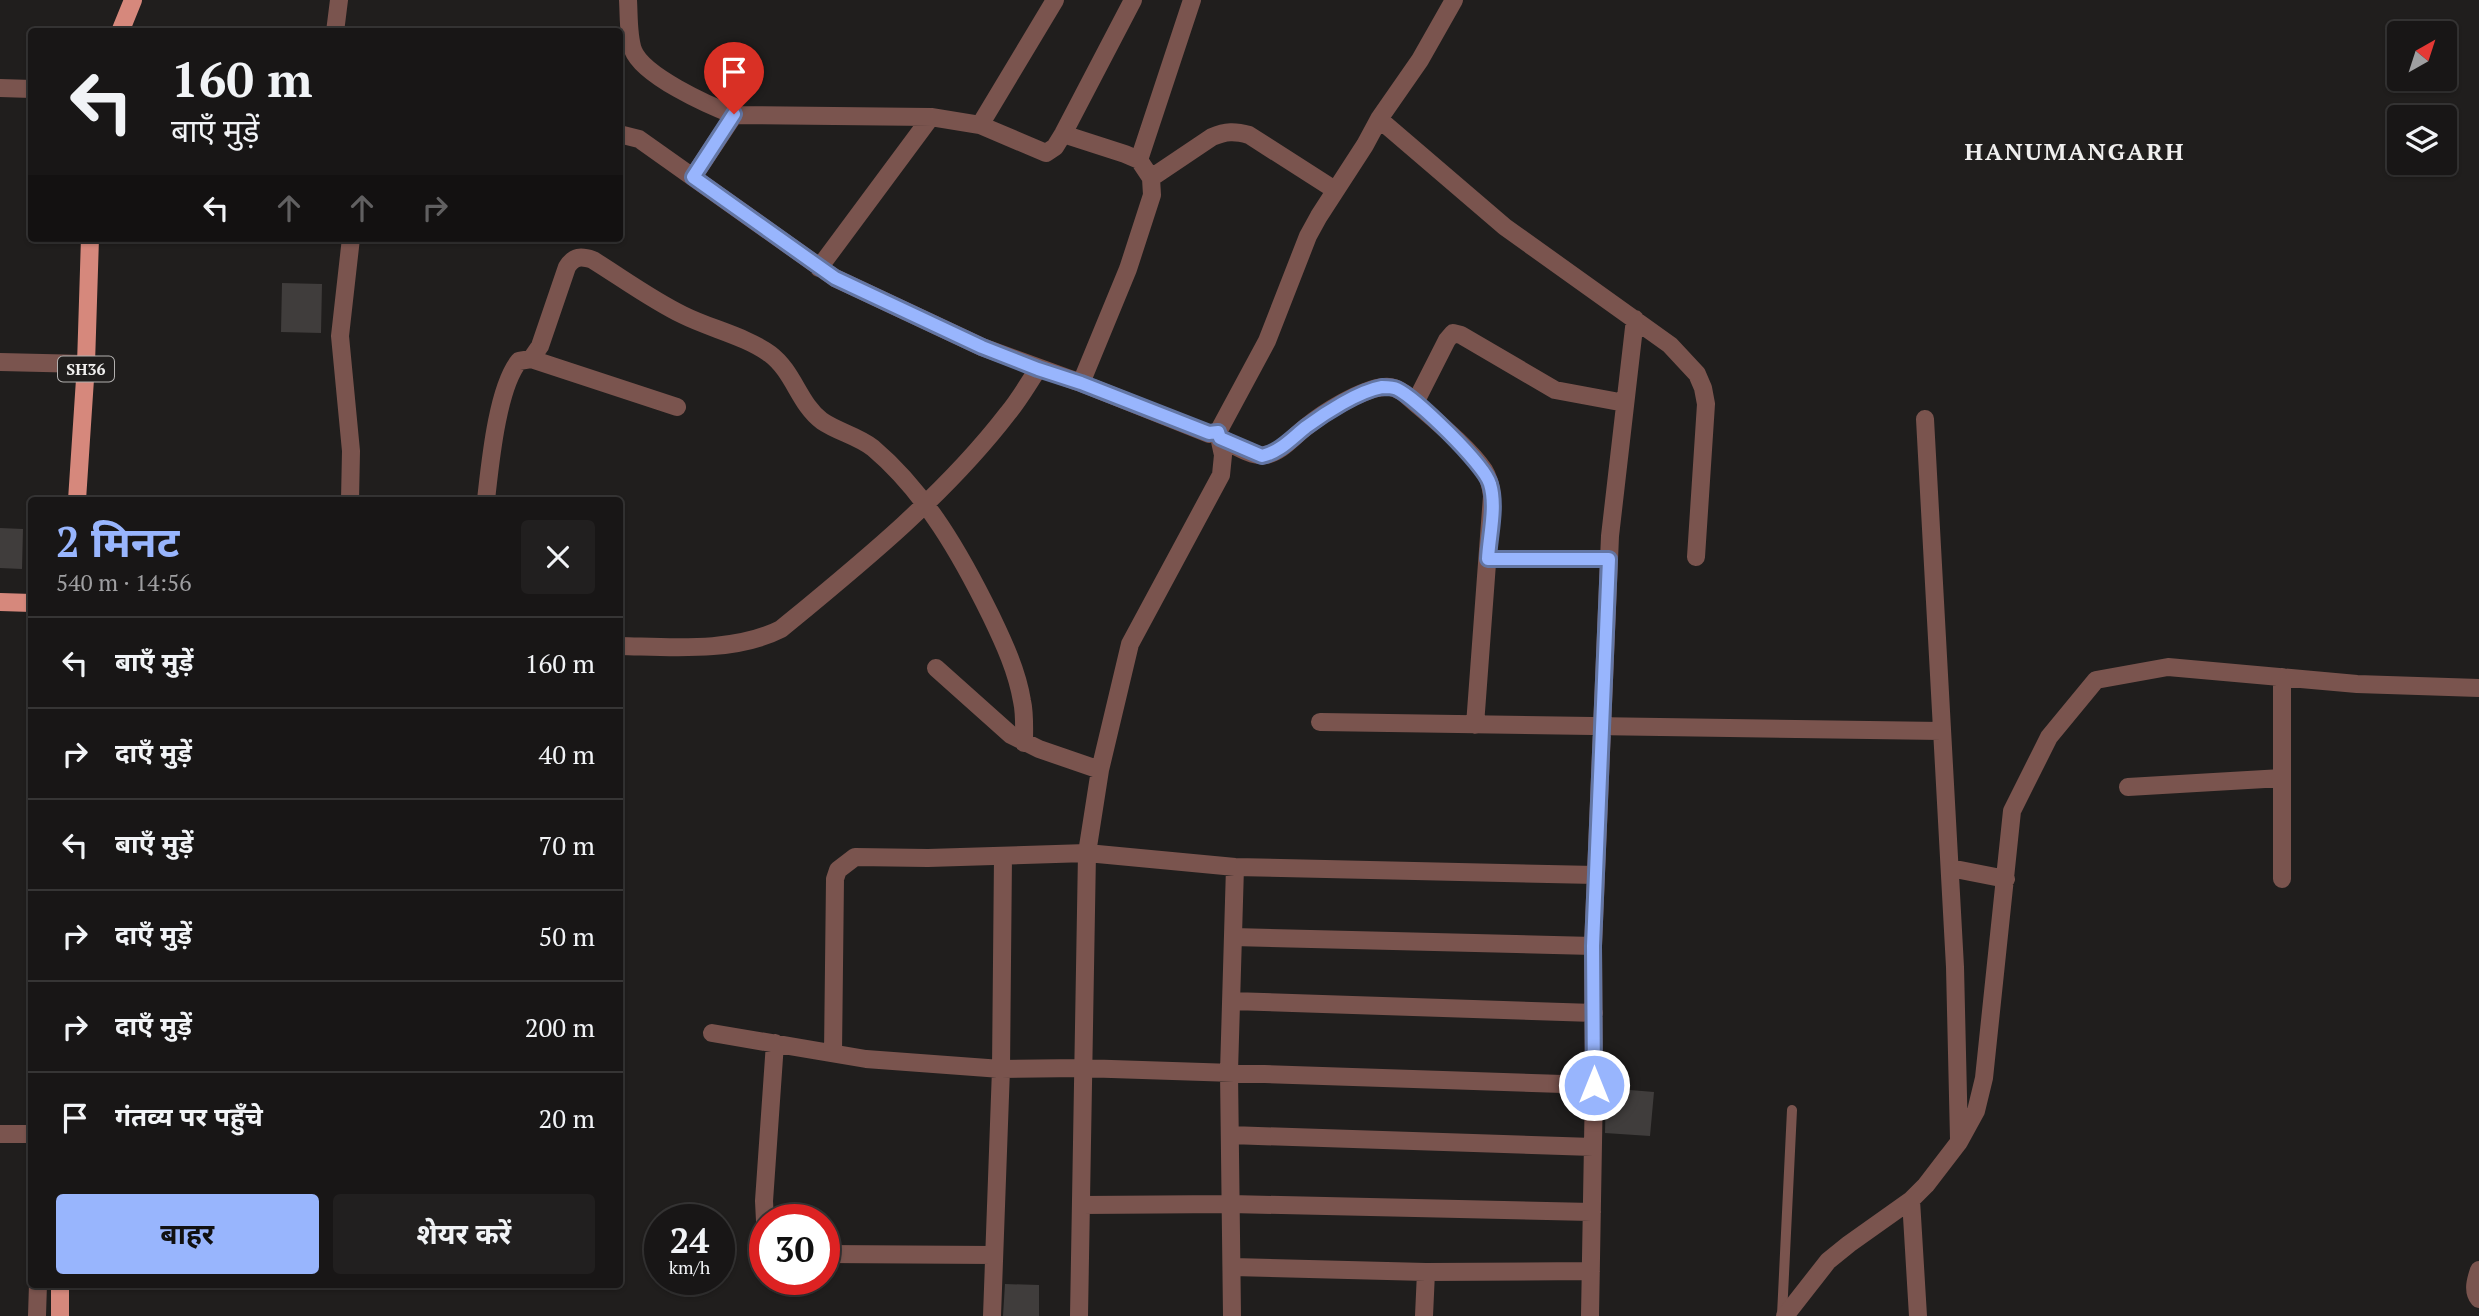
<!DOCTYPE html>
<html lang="hi">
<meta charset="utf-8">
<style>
body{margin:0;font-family:"PT Serif","Noto Sans Devanagari",serif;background:#211f1f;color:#f1f3f6;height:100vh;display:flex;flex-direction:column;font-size:26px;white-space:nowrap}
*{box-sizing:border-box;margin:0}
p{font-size:23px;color:#9f9fa1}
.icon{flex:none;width:38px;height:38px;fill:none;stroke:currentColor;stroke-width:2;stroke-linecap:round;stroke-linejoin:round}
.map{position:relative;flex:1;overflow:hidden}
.drawer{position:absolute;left:28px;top:497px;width:595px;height:791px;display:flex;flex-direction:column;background:#181616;border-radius:7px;box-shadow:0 2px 5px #0004,0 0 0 2px #363535}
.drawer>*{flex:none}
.hud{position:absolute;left:28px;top:28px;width:595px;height:214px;border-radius:7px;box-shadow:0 2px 5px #0004,0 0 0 2px #363535;background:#181616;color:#f1f3f6;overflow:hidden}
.needle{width:46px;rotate:39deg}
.tools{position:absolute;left:2387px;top:21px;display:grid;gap:14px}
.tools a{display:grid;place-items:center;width:70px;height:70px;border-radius:7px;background:#181616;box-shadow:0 2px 5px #0004,0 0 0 2px #363535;font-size:35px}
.speed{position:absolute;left:644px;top:1204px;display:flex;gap:14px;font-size:35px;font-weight:700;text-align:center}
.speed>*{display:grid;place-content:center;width:91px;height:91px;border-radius:50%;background:#181616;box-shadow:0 2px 5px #0004,0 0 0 2px #363535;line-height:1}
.speed small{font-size:18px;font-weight:400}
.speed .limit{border:10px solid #d22;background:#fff;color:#111}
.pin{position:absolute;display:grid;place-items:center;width:60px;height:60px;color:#fff;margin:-72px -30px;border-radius:50% 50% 50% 0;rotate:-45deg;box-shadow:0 0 7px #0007}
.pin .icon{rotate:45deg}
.me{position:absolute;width:77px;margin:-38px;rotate:0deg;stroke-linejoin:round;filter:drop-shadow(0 0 5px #0008)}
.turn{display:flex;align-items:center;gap:24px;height:147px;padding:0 28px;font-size:32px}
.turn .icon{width:91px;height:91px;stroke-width:2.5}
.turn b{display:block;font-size:49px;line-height:60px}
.lanes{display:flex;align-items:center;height:66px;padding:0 28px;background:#0003;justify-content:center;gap:35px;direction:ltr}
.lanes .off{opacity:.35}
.round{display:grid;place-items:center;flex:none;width:74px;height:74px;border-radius:7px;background:#211f1f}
.summary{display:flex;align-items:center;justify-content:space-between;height:119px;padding:0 28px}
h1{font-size:42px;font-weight:700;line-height:52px;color:#98b5fd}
.cta{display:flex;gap:14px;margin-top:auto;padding:14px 28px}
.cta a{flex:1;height:80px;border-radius:7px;background:#98b5fd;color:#111;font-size:28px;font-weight:700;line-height:80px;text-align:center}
.cta a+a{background:#211f1f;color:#f1f3f6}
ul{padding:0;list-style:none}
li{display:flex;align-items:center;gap:21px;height:91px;padding:0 28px;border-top:2px solid #363535}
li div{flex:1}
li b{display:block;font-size:26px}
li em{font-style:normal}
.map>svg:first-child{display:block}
</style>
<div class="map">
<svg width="2479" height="1316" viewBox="0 0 2479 1316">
<rect width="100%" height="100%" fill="#201e1d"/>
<path fill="#403d3c" d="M282 283 322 284 321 333 281 332Z
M0 528 23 529 22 569 0 568Z
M1606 1088 1654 1092 1650 1136 1605 1133Z
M1005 1284 1039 1285V1316H1003Z"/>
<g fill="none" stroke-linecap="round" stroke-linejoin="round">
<path stroke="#7a544e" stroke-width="10" d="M1782 1315 1792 1110"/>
<path stroke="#7a544e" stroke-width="18" d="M628 0C629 16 628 35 633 50 643 76 708 105 734 115
M335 32 339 0
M0 88 32 89
M1379 119 1505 227 1670 345 1697 374 1703 388 1706 404 1696 557
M980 125 1055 0
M1063 134 1125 154 1139 160 1151 178 1152 195 1128 269 1081 383
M620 137 623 135 639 139 835 278 982 347 1081 383 1209 434 1218 432 1267 341 1308 236 1319 216 1365 145 1379 119 1420 60 1454 0
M1139 160 1192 0
M693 177 734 115 931 117 980 125 1046 153 1055 147 1063 134 1133 0
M1151 178 1212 137C1226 131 1235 131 1249 135L1335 190
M819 268 931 117
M531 359 677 407
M0 362 86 364
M1415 403 1447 340 1453 333 1461 335 1555 390 1625 403
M1925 419 1955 967 1959 1139
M1220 438C1233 444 1251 457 1265 455 1281 453 1294 436 1306 427 1323 413 1361 389 1384 387 1392 386 1397 389 1404 393 1427 414 1467 445 1484 470 1489 478 1491 487 1492 496L1475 725
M350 500 351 451 340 336 351 238
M486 500C490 465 497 388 519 361L531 359 540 346 567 267C574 256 581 256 593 260 622 278 652 300 683 315 711 329 745 336 770 354 794 372 799 404 822 421 838 432 858 436 873 448 926 493 961 555 991 616 1004 643 1017 671 1022 701 1025 714 1024 729 1024 743
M1488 559H1609
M620 646C670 647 734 653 781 629 860 564 945 495 1008 413 1019 400 1028 384 1038 369
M936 668 1011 735 1039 749 1100 770
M2282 677V879
M1320 722 1942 731
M2128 787 2282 778
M1950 868 2006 879
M1233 937 1593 946
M1231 1001 1594 1013
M712 1033 866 1059 1001 1069 1081 1068 1594 1085
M833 1053 835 879 838 870 855 857 928 858 1087 853 1235 867 1596 875
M0 1134H32
M1230 1135 1593 1147
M1911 1200 1918 1316
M1081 1205 1231 1204 1592 1212
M765 1221 764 1201 775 1043
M824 1254 994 1255
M1233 1267 1426 1272 1424 1316
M2479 1270C2476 1279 2472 1291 2479 1299
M1426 1272 1591 1271
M37 1316 38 1284
M992 1316 1001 1069 1003 856
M1079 1316 1087 853 1100 770 1130 644 1221 475 1223 455 1218 432
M1232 1316 1229 1072 1235 867
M1590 1316 1594 1085 1593 946 1610 536 1635 319
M1785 1316 1828 1261 1849 1244 1911 1200 1926 1185 1959 1142 1976 1111 1984 1078 2012 811 2049 737 2096 680 2168 667 2357 684 2479 688"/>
<path stroke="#d6887c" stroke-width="18" d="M120 32 133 0
M77 500 86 364 90 238
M0 602 32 603
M60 1316V1284"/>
</g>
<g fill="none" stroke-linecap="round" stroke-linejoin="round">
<defs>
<path id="route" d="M734 114 693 177 835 278 982 347 1038 369 1081 383 1209 433 1218 432 1220 438 1262 456C1280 452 1292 438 1306 427 1325 413 1359 391 1382 387 1387 387 1393 387 1397 389 1416 398 1485 465 1490 484 1497 507 1489 536 1488 559H1609L1593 946 1594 1085"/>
</defs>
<use href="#route" stroke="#6376a4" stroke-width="18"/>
<use href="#route" stroke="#98b5fd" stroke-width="12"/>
</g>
<g text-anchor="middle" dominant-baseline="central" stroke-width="6" stroke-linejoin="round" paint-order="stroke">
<rect fill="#201e1d" stroke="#b2b0af" stroke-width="2" x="58" y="356.5" width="56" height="25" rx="5"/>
<g font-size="16" font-weight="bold" fill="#f0efee">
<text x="86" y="369">SH36</text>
</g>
<g font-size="24" font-weight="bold" letter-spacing="2" fill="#f0efee" stroke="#201e1d">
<text x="2075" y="151">HANUMANGARH</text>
</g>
</g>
</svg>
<div class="tools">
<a><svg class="needle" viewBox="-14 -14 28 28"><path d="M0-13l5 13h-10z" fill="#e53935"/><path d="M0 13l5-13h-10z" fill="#9f9fa1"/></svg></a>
<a><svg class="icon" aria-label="layers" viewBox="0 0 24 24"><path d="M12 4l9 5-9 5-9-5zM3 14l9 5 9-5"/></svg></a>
</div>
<div class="speed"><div>24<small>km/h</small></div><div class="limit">30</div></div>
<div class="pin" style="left:734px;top:114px;background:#d93025"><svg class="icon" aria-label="arrive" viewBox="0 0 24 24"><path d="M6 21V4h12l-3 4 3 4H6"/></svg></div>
<svg class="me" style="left:1594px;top:1085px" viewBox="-20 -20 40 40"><circle r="17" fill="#98b5fd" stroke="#fff" stroke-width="3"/><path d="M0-11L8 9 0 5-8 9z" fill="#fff"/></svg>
<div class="hud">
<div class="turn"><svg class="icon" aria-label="left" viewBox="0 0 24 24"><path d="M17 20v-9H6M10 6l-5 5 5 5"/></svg><div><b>160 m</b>बाएँ मुड़ें</div></div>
<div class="lanes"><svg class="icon" aria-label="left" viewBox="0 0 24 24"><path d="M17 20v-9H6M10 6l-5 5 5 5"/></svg><svg class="icon off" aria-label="ahead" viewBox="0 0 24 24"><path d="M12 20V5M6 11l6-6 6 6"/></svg><svg class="icon off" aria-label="ahead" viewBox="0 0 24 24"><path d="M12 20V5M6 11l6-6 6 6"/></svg><svg class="icon off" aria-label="right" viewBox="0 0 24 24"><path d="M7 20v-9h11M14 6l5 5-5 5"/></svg></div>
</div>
<section class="drawer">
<div class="summary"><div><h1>2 मिनट</h1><p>540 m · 14:56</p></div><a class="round"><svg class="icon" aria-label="close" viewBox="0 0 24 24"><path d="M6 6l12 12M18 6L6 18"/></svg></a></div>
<ul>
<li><svg class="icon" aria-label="left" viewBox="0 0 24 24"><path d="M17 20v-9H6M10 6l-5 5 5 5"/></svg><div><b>बाएँ मुड़ें</b></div><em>160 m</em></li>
<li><svg class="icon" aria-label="right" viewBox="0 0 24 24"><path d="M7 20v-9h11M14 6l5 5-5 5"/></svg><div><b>दाएँ मुड़ें</b></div><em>40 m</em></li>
<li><svg class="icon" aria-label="left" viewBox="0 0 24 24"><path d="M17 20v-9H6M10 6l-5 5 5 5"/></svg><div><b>बाएँ मुड़ें</b></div><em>70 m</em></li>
<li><svg class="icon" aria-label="right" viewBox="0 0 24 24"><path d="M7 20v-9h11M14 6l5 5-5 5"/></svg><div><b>दाएँ मुड़ें</b></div><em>50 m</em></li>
<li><svg class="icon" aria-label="right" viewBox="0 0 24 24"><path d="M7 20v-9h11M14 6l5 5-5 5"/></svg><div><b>दाएँ मुड़ें</b></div><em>200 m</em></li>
<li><svg class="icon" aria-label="arrive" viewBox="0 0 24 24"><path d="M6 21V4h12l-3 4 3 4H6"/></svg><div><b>गंतव्य पर पहुँचे</b></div><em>20 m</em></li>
</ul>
<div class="cta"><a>बाहर</a><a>शेयर करें</a></div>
</section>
</div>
